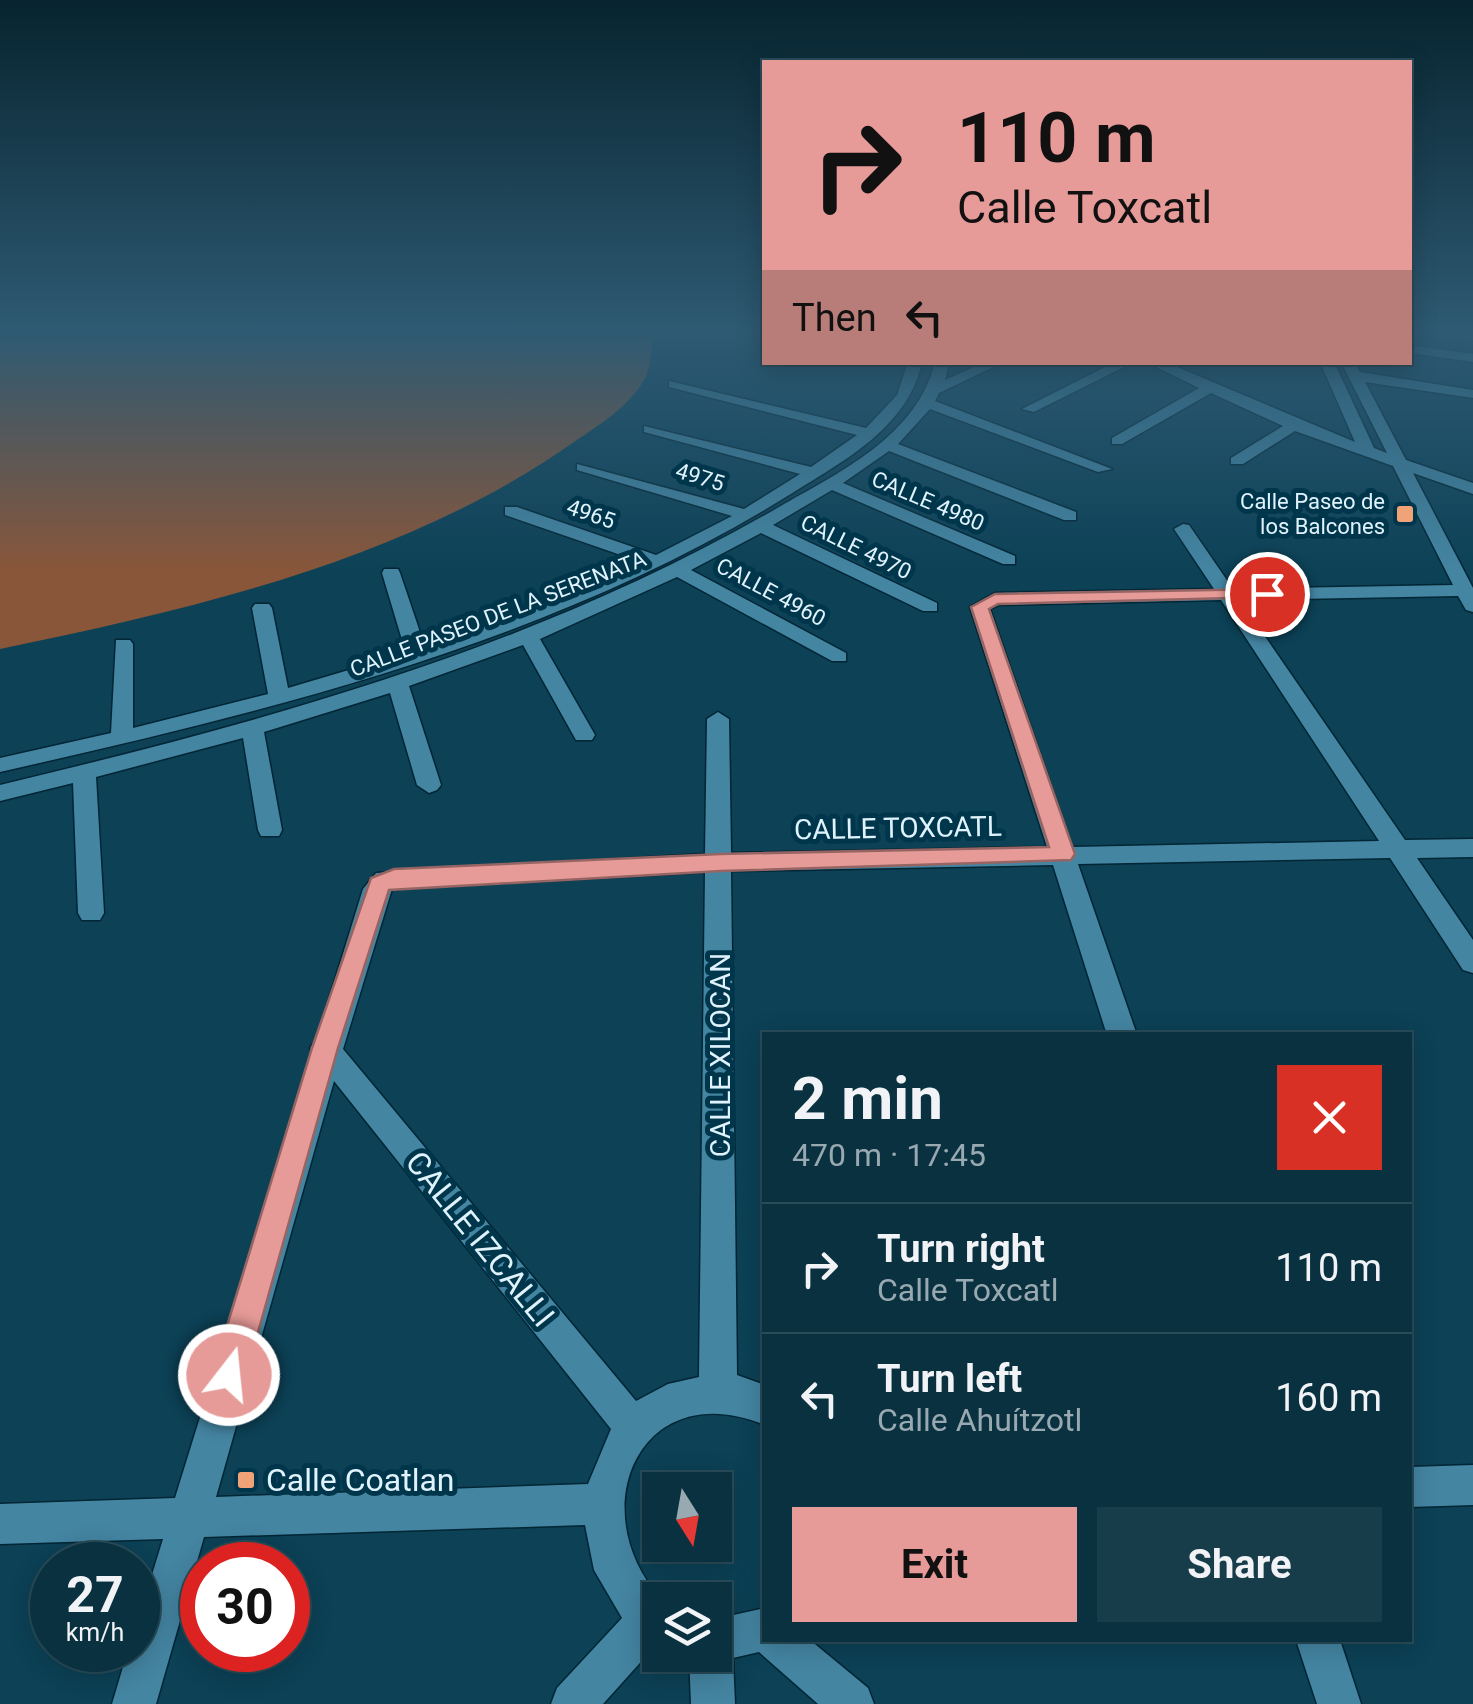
<!DOCTYPE html>
<meta charset="utf-8">
<style>
body{margin:0;font-family:Roboto,sans-serif;background:#173d4b;color:#f1f3f6;height:100vh;display:flex;flex-direction:column;font-size:38px;white-space:nowrap}
*{box-sizing:border-box;margin:0}
p{font-size:32px;color:#99a9b1}
.icon{flex:none;width:55px;height:55px;fill:none;stroke:currentColor;stroke-width:2;stroke-linecap:round;stroke-linejoin:round}
.map{position:relative;flex:1;overflow:hidden}
.sheet{position:absolute;left:762px;top:1032px;width:650px;height:610px;display:flex;flex-direction:column;background:#093140;border-radius:0px;box-shadow:0 5px 25px #0003,0 0 0 2px #294c59}
.sheet>*{flex:none}
.top-card{position:absolute;left:762px;top:60px;width:650px;height:305px;border-radius:0px;box-shadow:0 5px 25px #0003,0 0 0 2px #294c59;background:#e69b98;color:#111;overflow:hidden}
.needle{width:65px;rotate:169deg}
.buttons{position:absolute;left:642px;top:1472px;display:grid;gap:20px}
.buttons a{display:grid;place-items:center;width:90px;height:90px;border-radius:0px;background:#093140;box-shadow:0 5px 25px #0003,0 0 0 2px #294c59;font-size:50px}
.speed{position:absolute;left:30px;top:1542px;display:flex;gap:20px;font-size:50px;font-weight:700;text-align:center}
.speed>*{display:grid;place-content:center;width:130px;height:130px;border-radius:50%;background:#093140;box-shadow:0 5px 25px #0003,0 0 0 2px #294c59;line-height:1}
.speed small{font-size:25px;font-weight:400}
.speed .limit{border:15px solid #d22;background:#fff;color:#111}
.pin{position:absolute;display:grid;place-items:center;width:85px;height:85px;color:#fff;margin:-42px;border:5px solid #fff;border-radius:50%;box-shadow:0 2px 10px #0007}
.me{position:absolute;width:110px;margin:-55px;rotate:16deg;stroke-linejoin:round;filter:drop-shadow(0 0 8px #0008)}
.turn{display:flex;align-items:center;gap:35px;height:210px;padding:0 30px;font-size:45px}
.turn .icon{width:130px;height:130px;stroke-width:2.5}
.turn b{display:block;font-size:70px;line-height:85px}
.then{display:flex;align-items:center;height:95px;padding:0 30px;background:#0003;gap:20px;font-size:38px}
.round{display:grid;place-items:center;flex:none;width:105px;height:105px;border-radius:0px;background:#173d4b}
.summary{display:flex;align-items:center;justify-content:space-between;height:170px;padding:0 30px}
h1{font-size:60px;font-weight:700;line-height:75px}
.primary-button{display:flex;gap:20px;margin-top:auto;padding:20px 30px}
.primary-button a{flex:1;height:115px;border-radius:0px;background:#e69b98;color:#111;font-size:40px;font-weight:700;line-height:115px;text-align:center}
.primary-button a+a{background:#173d4b;color:#f1f3f6}
ul{padding:0;list-style:none}
li{display:flex;align-items:center;gap:30px;height:130px;padding:0 30px;border-top:2px solid #294c59}
li div{flex:1}
li b{display:block;font-size:38px}
li em{font-style:normal}
.map>svg:first-child{display:block}
</style>
<div class="map">
<svg width="1473" height="1704" viewBox="0 0 1473 1704">
<rect width="100%" height="100%" fill="#0c4156"/>
<path fill="#895639" d="M0 334H652L653 339C651 350 651 366 646 376 632 405 599 425 574 442 406 560 198 608 0 649Z"/>
<g fill="none" stroke-linecap="round" stroke-linejoin="round">
<defs>
<path id="street" d="M676 334H705L681 340Z
M1442 334H1473V341Z
M1414 346 1473 354V362L1410 353Z
M908 362H922C908 427 845 460 794 492 553 643 273 710 0 772V758L111 733 116 640H130L133 644V728L268 694 252 608 255 604H269L272 608 288 688 406 653 382 573 384 569H398L400 573 425 647 526 611 641 562 505 515V507H517L656 555 732 516 577 470V464L744 509 800 474 644 432V426L811 467 857 435 669 387V381L866 428 897 395Z
M935 362H949L945 380 985 362H1004L939 393 935 401 1112 469 1098 472 930 409 898 444 1076 512V520H1064L889 451 843 483 1015 556V564H1003L832 490 773 525 937 603V611H923L761 533 691 570 846 653V661H832L677 577 540 639 595 735 592 740H576L523 645 409 686 441 785 437 790 429 793 417 785 390 693 264 732 282 830 279 836H261L258 830 243 738 96 777 104 913 100 920H82L78 913 73 783 0 801V785C271 720 536 648 779 507 840 472 917 436 935 362Z
M1115 362 1130 364 1034 412 1022 409Z
M1146 362H1165L1355 442 1320 362H1334L1374 448 1387 453 1341 362H1355L1360 372 1473 390V398L1365 382 1406 460 1473 483V494L1413 473 1473 588V612L1466 610 1458 596 1240 600 1405 840 1473 839V857L1417 858 1473 940V973L1463 970 1390 858 1078 864 1137 1035H1107L1053 865 731 871 737 1375 765 1385V1425C639 1373 581 1512 662 1600L660 1646 656 1645 603 1704H551L557 1688 622 1618 594 1570 585 1525 204 1537 156 1704H112L128 1650H138V1620L163 1539 0 1544V1504L175 1498 313 1053 310 1048 317 1038 363 889 376 873 705 854 707 719 718 712 729 719 731 853 1047 847 970 607 995 593 1214 589 1174 529 1183 524 1189 525 1233 589 1453 585 1393 466 1295 431 1243 464H1231V458L1283 426 1211 393 1122 444H1112V438L1199 388ZM1221 600 1379 841 1072 847 990 609 999 605ZM705 872 699 1377 668 1384 636 1401 343 1049 392 889ZM334 1081 611 1429 588 1484 216 1497Z
M1473 1465V1505L1410 1507V1467Z
M765 1608V1640H810L868 1688 874 1704H818L759 1652 733 1658 735 1704H691L689 1655H715V1619Z
M1296 1640H1340L1361 1704H1317Z"/>
</defs>
<use href="#street" stroke="#022635" stroke-width="3"/>
<use href="#street" fill="#4485a2" fill-rule="evenodd"/>
</g>
<linearGradient id="sky" x2="0" y2="1"><stop stop-color="#07242f"/><stop offset="0.58" stop-color="#2e5a73"/><stop offset="1" stop-color="#2e5a73" stop-opacity="0"/></linearGradient>
<rect width="1473" height="573" fill="url(#sky)"/>
<path fill="#e69b98" stroke="#966563" stroke-width="2.5" d="M1267 589 1275 594 1273 597 998 604 989 609 1075 854 1071 860 721 871 389 890 338 1048 246 1375 241 1387 229 1392 217 1387 212 1375 312 1048 371 878 394 869 721 854 1049 847 971 607 995 594Z"/>
<g fill="#efa377" stroke="#00364b" stroke-width="4">
<rect x="1395" y="504" width="20" height="20" rx="5"/>
<rect x="236" y="1470" width="20" height="20" rx="5"/>
</g>
<g text-anchor="middle" dominant-baseline="central" stroke-width="10" stroke-linejoin="round" paint-order="stroke">
<g font-size="22" fill="#e0f3fc" stroke="#00364b">
<text transform="translate(700 477) rotate(17)">4975</text>
<text transform="translate(928 501) rotate(23)">CALLE 4980</text>
<text transform="translate(591 514) rotate(19)">4965</text>
<text transform="translate(856 547) rotate(26)">CALLE 4970</text>
<text transform="translate(771 592) rotate(28)">CALLE 4960</text>
<text transform="translate(498 614) rotate(-21)">CALLE PASEO DE LA SERENATA</text>
</g>
<g font-size="22" fill="#e0f3fc" stroke="#00364b" text-anchor="end">
<text x="1385" y="501">Calle Paseo de<tspan x="1385" dy="25">los Balcones</tspan></text>
</g>
<g font-size="28" fill="#e0f3fc" stroke="#00364b">
<text transform="translate(898 828) rotate(-1)">CALLE TOXCATL</text>
<text transform="translate(720 1055) rotate(-90)">CALLE XILOCAN</text>
</g>
<g font-size="32" fill="#e0f3fc" stroke="#00364b">
<text transform="translate(480 1239) rotate(51)">CALLE IZCALLI</text>
</g>
<g font-size="32" fill="#e0f3fc" stroke="#00364b" text-anchor="start">
<text x="266" y="1480">Calle Coatlan</text>
</g>
</g>
</svg>
<div class="buttons">
<a><svg class="needle" viewBox="-14 -14 28 28"><path d="M0-13l5 13h-10z" fill="#e53935"/><path d="M0 13l5-13h-10z" fill="#99a9b1"/></svg></a>
<a><svg class="icon" aria-label="layers" viewBox="0 0 24 24"><path d="M12 4l9 5-9 5-9-5zM3 14l9 5 9-5"/></svg></a>
</div>
<div class="speed"><div>27<small>km/h</small></div><div class="limit">30</div></div>
<div class="pin" style="left:1267px;top:594px;background:#d93025"><svg class="icon" aria-label="arrive" viewBox="0 0 24 24"><path d="M6 21V4h12l-3 4 3 4H6"/></svg></div>
<svg class="me" style="left:229px;top:1375px" viewBox="-20 -20 40 40"><circle r="17" fill="#e69b98" stroke="#fff" stroke-width="3"/><path d="M0-11L8 9 0 5-8 9z" fill="#fff"/></svg>
<div class="top-card">
<div class="turn"><svg class="icon" aria-label="right" viewBox="0 0 24 24"><path d="M7 20v-9h11M14 6l5 5-5 5"/></svg><div><b>110 m</b>Calle Toxcatl</div></div>
<div class="then">Then<svg class="icon" aria-label="left" viewBox="0 0 24 24"><path d="M17 20v-9H6M10 6l-5 5 5 5"/></svg></div>
</div>
<section class="sheet">
<div class="summary"><div><h1>2 min</h1><p>470 m · 17:45</p></div><a class="round" style="background:#d93025;color:#fff"><svg class="icon" aria-label="close" viewBox="0 0 24 24"><path d="M6 6l12 12M18 6L6 18"/></svg></a></div>
<ul>
<li><svg class="icon" aria-label="right" viewBox="0 0 24 24"><path d="M7 20v-9h11M14 6l5 5-5 5"/></svg><div><b>Turn right</b><p>Calle Toxcatl</p></div><em>110 m</em></li>
<li><svg class="icon" aria-label="left" viewBox="0 0 24 24"><path d="M17 20v-9H6M10 6l-5 5 5 5"/></svg><div><b>Turn left</b><p>Calle Ahuítzotl</p></div><em>160 m</em></li>
</ul>
<div class="primary-button"><a>Exit</a><a>Share</a></div>
</section>
</div>
